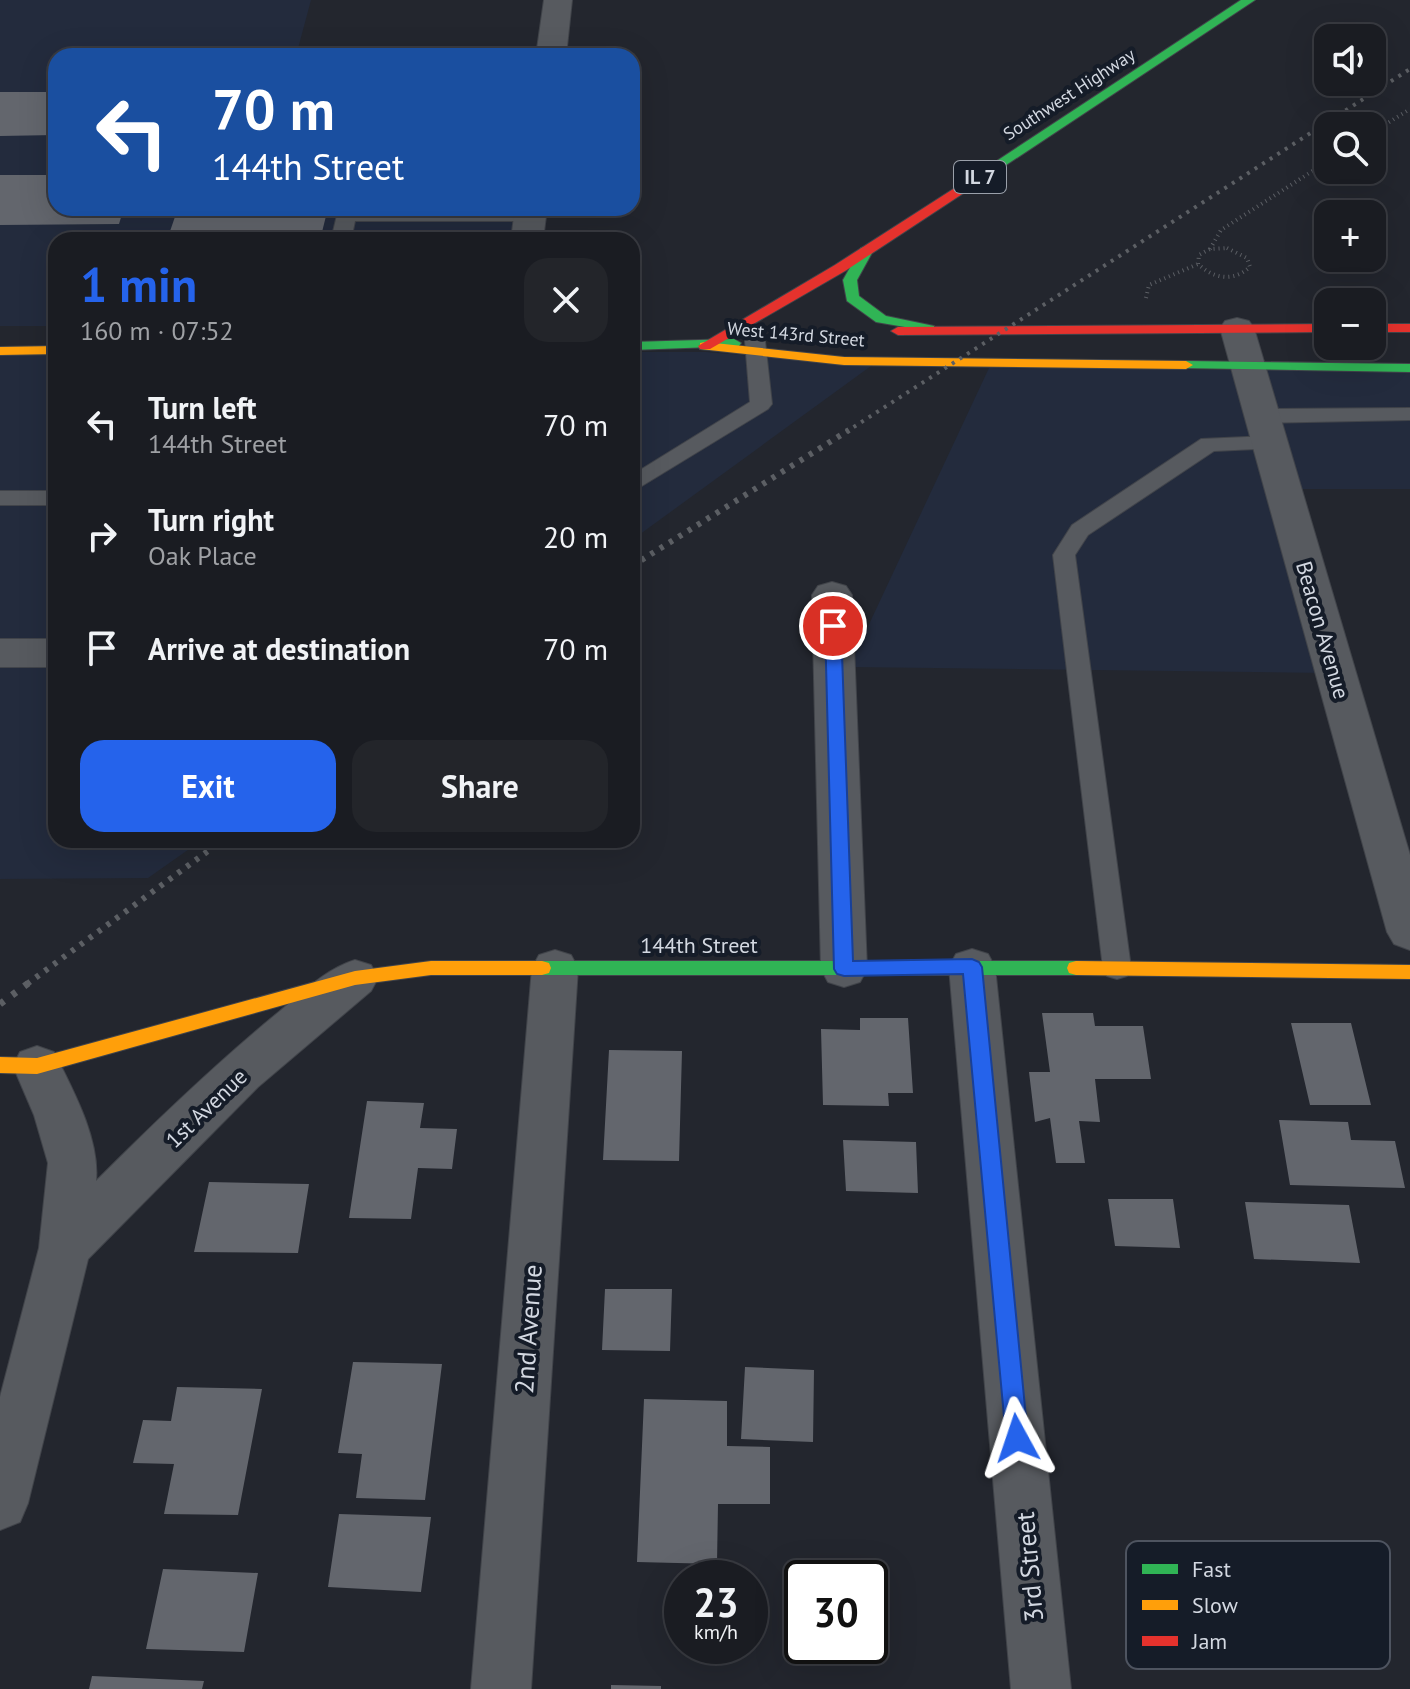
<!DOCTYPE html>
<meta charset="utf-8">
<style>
body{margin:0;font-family:"PT Sans",sans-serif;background:#23252a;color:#f1f3f6;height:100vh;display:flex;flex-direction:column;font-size:30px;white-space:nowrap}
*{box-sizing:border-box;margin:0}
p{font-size:26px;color:#9fa1a5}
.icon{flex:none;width:44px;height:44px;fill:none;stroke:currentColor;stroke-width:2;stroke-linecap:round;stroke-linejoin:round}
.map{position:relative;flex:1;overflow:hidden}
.sheet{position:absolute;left:48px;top:232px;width:592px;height:616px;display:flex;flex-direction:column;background:#1a1c22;border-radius:24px;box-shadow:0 8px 32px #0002,0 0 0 2px #383a40}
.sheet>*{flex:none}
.guide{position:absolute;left:48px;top:48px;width:592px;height:168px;border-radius:24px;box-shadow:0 8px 32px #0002,0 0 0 2px #383a40;background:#1a4fa0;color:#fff;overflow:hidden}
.fabs{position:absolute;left:1314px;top:24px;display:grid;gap:16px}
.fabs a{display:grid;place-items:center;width:72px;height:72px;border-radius:16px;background:#1a1c22;box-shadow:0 8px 32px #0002,0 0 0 2px #383a40;font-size:40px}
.speed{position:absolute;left:664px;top:1560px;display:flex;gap:16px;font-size:40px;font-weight:700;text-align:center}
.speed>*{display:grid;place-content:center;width:104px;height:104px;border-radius:50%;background:#1a1c22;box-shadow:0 8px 32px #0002,0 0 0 2px #383a40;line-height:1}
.speed small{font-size:20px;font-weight:400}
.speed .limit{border:4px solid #111;border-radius:12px;background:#fff;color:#111}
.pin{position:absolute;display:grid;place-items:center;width:68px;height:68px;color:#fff;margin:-34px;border:4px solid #fff;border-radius:50%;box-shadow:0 2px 8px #0007}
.me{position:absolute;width:88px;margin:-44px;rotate:355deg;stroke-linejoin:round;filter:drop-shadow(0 0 6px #0008)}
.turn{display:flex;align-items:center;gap:28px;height:168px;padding:0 32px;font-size:36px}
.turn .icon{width:104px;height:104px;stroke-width:2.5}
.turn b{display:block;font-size:56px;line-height:68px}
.round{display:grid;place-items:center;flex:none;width:84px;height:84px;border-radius:24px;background:#23252a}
.headline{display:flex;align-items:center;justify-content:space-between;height:136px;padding:0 32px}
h1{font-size:48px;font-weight:800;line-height:60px;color:#2563eb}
.button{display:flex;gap:16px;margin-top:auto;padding:16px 32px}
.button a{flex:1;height:92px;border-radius:24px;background:#2563eb;color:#fff;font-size:32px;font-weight:800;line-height:92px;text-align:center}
.button a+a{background:#23252a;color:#f1f3f6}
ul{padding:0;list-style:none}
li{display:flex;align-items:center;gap:24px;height:112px;padding:0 32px}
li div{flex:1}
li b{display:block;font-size:30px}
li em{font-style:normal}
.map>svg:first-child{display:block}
</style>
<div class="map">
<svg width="1410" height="1689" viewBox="0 0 1410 1689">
<rect width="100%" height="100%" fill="#23262e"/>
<path fill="#232b3d" d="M0 0H311L296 56H56V208H526L521 240H56V326H0Z
M632 352H706L871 366 632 540Z
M0 354H56V495L0 496Z
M989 368 1242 370 1329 673 849 667Z
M1253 369 1410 371V489H1289Z
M56 501V649H0V502Z
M0 660H56V840H202L148 878 0 879Z"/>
<path fill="#63666d" d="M0 92H56V135L0 136Z
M0 175H56V208H124L119 224 0 225Z
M178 208H328L320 240H167Z
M1042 1013H1093L1095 1026H1143L1151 1079H1095L1100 1122 1079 1121 1085 1163H1056L1050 1118 1035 1122 1029 1072H1050Z
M860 1018H908L913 1093H888L889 1106 823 1105 821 1029 860 1030Z
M1291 1023H1351L1371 1105H1310Z
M609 1050 682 1051 679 1161 603 1160Z
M367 1101 424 1103 420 1128 457 1129 452 1169 418 1168 411 1219 349 1218Z
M1279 1120 1348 1122 1351 1140 1395 1141 1405 1188 1290 1185Z
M843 1140 916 1142 918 1193 846 1191Z
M209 1182 309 1184 298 1253 194 1252Z
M1108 1199H1173L1180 1248 1115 1246Z
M1245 1202 1349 1205 1360 1263 1254 1259Z
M605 1289H672L670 1351 602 1350Z
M353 1362 442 1364 425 1500 356 1498 362 1454 338 1453Z
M745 1367 814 1370 813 1442 741 1439Z
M177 1387 262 1389 238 1515 164 1514 174 1464 133 1463 143 1420 171 1421Z
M644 1399 727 1401V1446L770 1447V1504H718L717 1564 637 1562Z
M339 1514 431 1517 421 1592 328 1587Z
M163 1569 258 1573 244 1652 146 1649Z
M92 1676 204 1681 202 1689H89Z
M611 1685 661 1686V1689H611Z"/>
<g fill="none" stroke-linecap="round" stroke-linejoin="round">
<defs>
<path id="lane" d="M347 209H530L540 215 530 221H355L351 240H331L337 215Z
M755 335 765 341 772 404 768 409 632 492V475L750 402 745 341Z
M1410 408V420L1261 423 1250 416 1261 409Z
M1269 436 1277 438 1280 443 1277 448 1214 451 1088 535 1075 555 1131 968 1127 976 1117 979 1107 976 1103 968 1053 555 1072 525 1201 439Z
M0 491H56V505H0Z"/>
<path id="street" d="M544 0H572L566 56H536Z
M515 208H547L543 240H511Z
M1237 318 1249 321 1254 328 1410 855V950L1394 944 1387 932 1220 328 1225 321Z
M832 582 846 586 852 595 867 969 860 982 844 987 828 982 821 969 812 595 818 586Z
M0 639H56V667H0Z
M972 949 988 954 995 967 1071 1689H1011L949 967 956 954Z
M555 950 571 955 578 968 531 1689H471L532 968 539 955Z
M355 960 371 965 378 978 371 991 258 1087 88 1259 28 1503 20 1522 0 1530V1397L39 1248 48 1163 34 1115 13 1066 20 1052 37 1046 54 1052C73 1090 100 1139 96 1181 155 1122 215 1064 280 1011 303 992 326 969 355 960Z"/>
<path id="fast" d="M1241 0H1255L991 175 980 172Z
M866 247 873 251 857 280 859 296 886 316 934 326V332L876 322 847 301 843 280 861 248Z
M734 339 741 343 739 346 632 350V342Z
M1186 361 1410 364V372L1181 368V362Z
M542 961H1076L1083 963 1085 968 1083 973 1076 975H542L535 973 533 968 535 963Z"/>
<path id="slow" d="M705 342 844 357 1186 361 1193 365 1186 369 844 365 700 349V343Z
M56 346V354L0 355V347Z
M431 961H542L549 963 551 968 549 973 542 975H431L355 985 37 1074 0 1073V1057L37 1058 355 971Z
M1076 961 1410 965V979L1076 975 1069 973 1067 968 1069 963Z"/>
<path id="jam" d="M986 168 991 169V175L845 271 710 349H700L698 346 835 265Z
M1328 324V332L898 335 891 331 898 327Z
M1372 324H1410V332H1372Z"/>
</defs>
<use href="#lane" stroke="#41444a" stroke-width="2"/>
<use href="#street" stroke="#41444a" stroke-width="2"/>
<use href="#fast" stroke="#41444a" stroke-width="2"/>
<use href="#slow" stroke="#41444a" stroke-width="2"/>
<use href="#jam" stroke="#41444a" stroke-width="2"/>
<path stroke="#5b5e64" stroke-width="4" stroke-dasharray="1 4" stroke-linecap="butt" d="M1372 133 1410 109
M1227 248 1247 258 1250 267C1233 282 1214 279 1198 264L1199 255 1210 249Z
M1210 249 1221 230 1328 161
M1146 298 1149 285 1198 264"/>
<use href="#lane" fill="#575a5f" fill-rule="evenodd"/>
<use href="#street" fill="#575a5f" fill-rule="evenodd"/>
<use href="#fast" fill="#30b455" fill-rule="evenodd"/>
<use href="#slow" fill="#ff9f0a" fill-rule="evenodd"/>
<use href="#jam" fill="#e5322d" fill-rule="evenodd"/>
<path stroke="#5c5f64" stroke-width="4" stroke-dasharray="3 6" stroke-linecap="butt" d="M846 432 1410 69"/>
<path stroke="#5c5f64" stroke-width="6" stroke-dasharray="4 7" stroke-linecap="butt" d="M632 566 849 430
M27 984 223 840"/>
<path stroke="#5c5f64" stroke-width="7" stroke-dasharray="5 10" stroke-linecap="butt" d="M0 1004 30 982"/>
</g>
<path fill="#2563eb" stroke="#184099" stroke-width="2" d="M833 620 841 626 853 961 972 959 979 962 982 967 1028 1438 1025 1445 1017 1448 1009 1445 1006 1438 963 974 844 976 837 974 834 969 825 626Z"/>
<g text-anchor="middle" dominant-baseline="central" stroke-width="8" stroke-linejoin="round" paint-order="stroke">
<g font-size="18" fill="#d3d8e1" stroke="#151c28">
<text transform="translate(1069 94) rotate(-33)">Southwest Highway</text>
<text transform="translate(796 334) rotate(5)">West 143rd Street</text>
</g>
<rect fill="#151c28" stroke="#9aa0aa" stroke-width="2" x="954" y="161" width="52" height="32" rx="6"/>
<g font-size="20" font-weight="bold" fill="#d3d8e1">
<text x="980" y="177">IL 7</text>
</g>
<g font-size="22" fill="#d3d8e1" stroke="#151c28">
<text transform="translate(1323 630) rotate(74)">Beacon Avenue</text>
<text x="699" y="945">144th Street</text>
<text transform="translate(206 1108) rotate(-44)">1st Avenue</text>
</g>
<g font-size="26" fill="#d3d8e1" stroke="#151c28">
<text transform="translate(528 1329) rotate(-86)">2nd Avenue</text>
<text transform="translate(1029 1567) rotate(-95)">3rd Street</text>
</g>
</g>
<rect x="1126" y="1541" width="264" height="128" rx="12" fill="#151c28" stroke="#4e5460" stroke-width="2"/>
<rect x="1142" y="1564" width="36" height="10" fill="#30b455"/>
<rect x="1142" y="1600" width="36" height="10" fill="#ff9f0a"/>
<rect x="1142" y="1636" width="36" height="10" fill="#e5322d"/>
<g font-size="22" fill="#d3d8e1">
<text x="1192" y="1577">Fast</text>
<text x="1192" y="1613">Slow</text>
<text x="1192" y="1649">Jam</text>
</g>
</svg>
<div class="fabs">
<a><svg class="icon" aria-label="sound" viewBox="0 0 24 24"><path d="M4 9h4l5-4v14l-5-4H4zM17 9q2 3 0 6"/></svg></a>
<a><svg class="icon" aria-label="search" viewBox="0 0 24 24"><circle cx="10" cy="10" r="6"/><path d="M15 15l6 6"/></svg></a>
<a>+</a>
<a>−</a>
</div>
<div class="speed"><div>23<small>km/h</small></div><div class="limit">30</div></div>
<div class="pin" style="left:833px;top:626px;background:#d93025"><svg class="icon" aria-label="arrive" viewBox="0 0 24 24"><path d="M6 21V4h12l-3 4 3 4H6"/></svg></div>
<svg class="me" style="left:1017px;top:1438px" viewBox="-20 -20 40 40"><path d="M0-17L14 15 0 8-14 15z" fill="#2563eb" stroke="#fff" stroke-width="4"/></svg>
<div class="guide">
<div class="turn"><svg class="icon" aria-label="left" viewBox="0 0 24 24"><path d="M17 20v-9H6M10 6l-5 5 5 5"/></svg><div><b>70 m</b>144th Street</div></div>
</div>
<section class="sheet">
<div class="headline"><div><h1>1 min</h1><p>160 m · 07:52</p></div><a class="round"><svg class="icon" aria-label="close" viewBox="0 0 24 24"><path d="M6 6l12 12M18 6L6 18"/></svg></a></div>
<ul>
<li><svg class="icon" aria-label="left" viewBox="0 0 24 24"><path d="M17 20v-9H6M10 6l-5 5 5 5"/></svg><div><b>Turn left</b><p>144th Street</p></div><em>70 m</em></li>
<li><svg class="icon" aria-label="right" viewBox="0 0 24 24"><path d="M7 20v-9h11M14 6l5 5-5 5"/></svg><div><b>Turn right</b><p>Oak Place</p></div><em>20 m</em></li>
<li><svg class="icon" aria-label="arrive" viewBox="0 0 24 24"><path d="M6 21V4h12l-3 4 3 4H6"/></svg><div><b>Arrive at destination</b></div><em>70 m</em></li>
</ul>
<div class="button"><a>Exit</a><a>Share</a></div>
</section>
</div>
